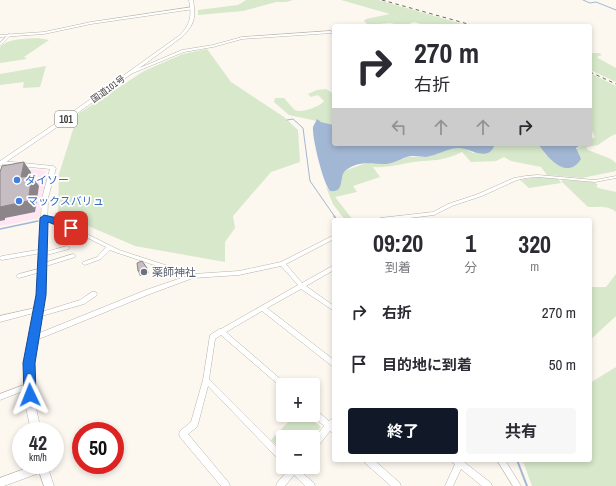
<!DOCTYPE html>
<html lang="ja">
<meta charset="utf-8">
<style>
body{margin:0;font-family:"Archivo Narrow","Noto Sans JP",sans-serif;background:#f7f7f7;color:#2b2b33;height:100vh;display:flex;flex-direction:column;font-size:15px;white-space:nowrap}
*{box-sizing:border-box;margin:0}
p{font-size:13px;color:#7c7c81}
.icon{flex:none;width:22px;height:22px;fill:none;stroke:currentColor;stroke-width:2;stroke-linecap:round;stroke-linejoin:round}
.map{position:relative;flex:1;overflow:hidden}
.side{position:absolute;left:332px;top:218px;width:260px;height:244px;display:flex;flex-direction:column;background:#fff;border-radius:4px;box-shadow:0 2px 6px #0003}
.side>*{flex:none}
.top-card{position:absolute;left:332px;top:24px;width:260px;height:122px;border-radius:4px;box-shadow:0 2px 6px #0003;background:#fff;color:#2b2b33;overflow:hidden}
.tools{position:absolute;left:276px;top:378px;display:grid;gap:8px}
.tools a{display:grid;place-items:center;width:44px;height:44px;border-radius:4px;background:#fff;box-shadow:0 2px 6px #0003;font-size:20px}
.speed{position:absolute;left:12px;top:422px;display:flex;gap:8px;font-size:20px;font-weight:700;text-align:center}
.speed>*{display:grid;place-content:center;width:52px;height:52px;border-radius:50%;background:#fff;box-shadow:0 2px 6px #0003;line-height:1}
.speed small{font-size:10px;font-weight:400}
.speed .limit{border:6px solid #d22;background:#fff;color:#111}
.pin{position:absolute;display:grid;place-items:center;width:34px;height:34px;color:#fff;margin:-17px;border-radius:8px;box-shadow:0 2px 6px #0006}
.me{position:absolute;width:44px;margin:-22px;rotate:358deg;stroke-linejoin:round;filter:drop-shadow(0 0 3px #0008)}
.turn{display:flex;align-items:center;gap:14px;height:84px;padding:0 16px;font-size:18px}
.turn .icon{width:52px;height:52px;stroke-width:2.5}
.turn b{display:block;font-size:28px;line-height:34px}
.lanes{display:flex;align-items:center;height:38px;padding:0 16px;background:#0003;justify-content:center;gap:20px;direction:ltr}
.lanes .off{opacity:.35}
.eta{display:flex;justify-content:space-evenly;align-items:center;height:68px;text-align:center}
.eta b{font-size:24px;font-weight:700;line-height:28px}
.action{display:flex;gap:8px;margin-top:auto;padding:8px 16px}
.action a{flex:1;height:46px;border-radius:4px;background:#111827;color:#fff;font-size:16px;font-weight:700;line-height:46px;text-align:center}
.action a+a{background:#f7f7f7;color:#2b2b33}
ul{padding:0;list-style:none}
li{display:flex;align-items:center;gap:12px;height:52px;padding:0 16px}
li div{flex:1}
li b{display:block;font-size:15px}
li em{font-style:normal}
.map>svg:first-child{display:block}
</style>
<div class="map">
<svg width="616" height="486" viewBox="0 0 616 486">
<rect width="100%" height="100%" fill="#fcf7ef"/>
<path fill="#fee6f3" d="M6 168 44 170 46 173 47 178 41 198 40 218 0 226V172Z"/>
<path fill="#d7e8cb" d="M246 0H293L286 2H276L243 11 198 15V10L238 5Z
M341 0H378L470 26H428L414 22 403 26 390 23 368 25 364 21 366 19 390 14Z
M38 38 49 40 24 57 27 59 0 63V47C8 38 26 39 38 38Z
M207 49 231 82 284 117 298 130 300 162 271 172 233 216 235 228 225 242V262L135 246 58 213 59 174 78 114 144 71 183 54Z
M590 53H599L602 55 598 56V58L616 68V82L590 70Z
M46 66 40 87 23 88 24 82 0 85V74Z
M590 73 616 86V134L611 136 598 145 586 147 588 150 611 159 616 163V171L582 178 547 175 541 167 511 161 504 157 496 161 471 162 462 152C444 161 433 160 414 162 400 164 387 168 373 167L380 177 353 186 357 192 335 197 353 220H345L333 204 326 187 330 191 344 171 369 162 388 164 407 157H426L456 148H464L473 153 495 144H538L545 154 561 167C569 157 576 144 590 144V140L595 137 592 131H590Z
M326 89 334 94V110L332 114 334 115V125L321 122 317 120V121L289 115 274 102 275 98H284C287 101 291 107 295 110 301 114 321 106 324 101L318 95 311 97 308 94 317 90Z
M539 177 558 179 561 183 529 188 520 180Z
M564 180 594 182 598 185 596 186 598 188 616 192V212C608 205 598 207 588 207L561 181Z
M616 274V316L590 340V287H606Z
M616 367V486H532L524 464 520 460H590V383Z
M295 415H307L321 427 313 437H283V451L271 440Z"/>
<path fill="#a2b7d4" d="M317 119 321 122 334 125V144H495C488 164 470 147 458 148 447 149 437 155 426 157 422 157 417 156 413 156 404 156 396 163 387 164 372 164 359 160 346 170 338 176 346 193 330 191 323 183 312 138 313 127 314 124 316 122 317 119Z
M538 144H582L576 148 581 159C567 181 548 158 538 144Z"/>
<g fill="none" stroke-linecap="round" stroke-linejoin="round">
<path stroke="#a2b7d4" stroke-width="1" d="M583 0 590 3 596 2 616 10
M287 120 293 119 303 128 310 181 335 217
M54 217 62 215"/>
<path stroke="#a2b7d4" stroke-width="1.5" d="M334 216 337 220
M52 218 57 216
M0 229 38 221"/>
<path stroke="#a2b7d4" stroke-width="2" d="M517 460 527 486"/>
<defs>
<path id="minor" d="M331 31 332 33 242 39 213 47 184 52 133 73 130 72 182 50 213 45 242 37Z
M9 34 11 35 0 46V43Z
M538 175 595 180 616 176V178L595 182 538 177 526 178 517 180 482 196 452 206 434 215 393 220H378L380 218 433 212 448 204 478 194 514 178 526 176Z
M44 216 61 221 119 250 193 274 239 271 281 262 334 235V239L286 264 302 283 334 265V270L306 286 334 306V311L301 289 267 308 334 360V367L332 366 262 311 226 332 285 383 286 385H283V388L281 387 221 335 215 339 209 379 283 453V462L280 461 208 386 198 424 197 427 188 434 229 483 230 486H221L180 437 179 434 180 431 191 422 203 380 210 335 218 330 219 329H221L298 285 281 266 239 275 193 278 150 294 34 341 32 340 31 338 32 336 146 290 187 276 115 252 110 250 101 259 85 265 83 264 82 263 83 262 97 257 106 247 57 223 42 219V217Z
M67 246 69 247 70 248 69 249 43 256 41 255V253L2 260 0 259V257L2 256 43 249 45 250V252Z
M73 254 75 255 76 256 75 257 43 267 41 266 40 265 41 264Z
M42 268 44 269 45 270 44 271 19 278 17 277 16 276 17 275 19 274Z
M92 292H96L97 294 96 296 84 304 38 317H36L35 315 36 313H38L80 300Z
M39 307H41L42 309 41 311 0 322V316Z
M29 383 31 384 32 386 31 388 0 400V394Z
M313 408 315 409 329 421 334 416V434L330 431 316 449 313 450V440L324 426 312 415H313Z
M364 460H374L400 483 401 486H391L365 463Z
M452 460H464V462L491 483 492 486H482L461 469 453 486H445L455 464 453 463Z
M497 460H505L521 486H513Z
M287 467H298V469L314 483 315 486H305L294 475 285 486H276L277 483 288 470Z"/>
<path id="tertiary" d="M193 7 194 9 91 24 44 34 0 37V35L44 32 91 22Z
M35 465H46L47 467 45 470 42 472 4 486H0V478Z"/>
<path id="secondary" d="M2 161 53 166 56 168 48 198 45 295 33 363 35 403 41 431H31L25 403V363L37 295 42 198 50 169 0 164V162Z
M37 465H47L54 486H44Z"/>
<path id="trunk" d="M189 0H193C196 17 195 24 182 37L75 115 0 166V161L71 113 180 35C191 24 192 15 189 0Z"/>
</defs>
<use href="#minor" stroke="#b8b4ab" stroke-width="1"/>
<use href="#tertiary" stroke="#b8b4ab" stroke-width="1"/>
<use href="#secondary" stroke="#b8b4ab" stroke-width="1"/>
<use href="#trunk" stroke="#b8b4ab" stroke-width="1"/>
<use href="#minor" fill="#fff" fill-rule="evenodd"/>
<use href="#tertiary" fill="#fff" fill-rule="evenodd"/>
<use href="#secondary" fill="#fff" fill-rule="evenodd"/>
<use href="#trunk" fill="#fff" fill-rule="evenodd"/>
<path stroke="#6c6964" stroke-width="1" stroke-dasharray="3.5 3.5" stroke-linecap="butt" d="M382 0 475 26
M590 72 616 84"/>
</g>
<path fill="#8b8488" d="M24 162 31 172 28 187 21 177Z
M32 176 39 186 35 212 5 218V220L0 221V207Z
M147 268 149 273 140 276 138 271Z"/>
<path fill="#c6bdc2" stroke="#8b8488" d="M24 162 21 177 32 176 28 201 0 207V172L2 166Z
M142 261 147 268 138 271 137 263Z"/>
<path fill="#1a73e8" stroke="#114b97" d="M44 215 57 218 74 226 75 228 71 231 48 222 46 295 35 363 36 395 34 399 30 401 25 399 24 395 23 363 36 295 40 218Z"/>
<g fill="#3f7fe0" stroke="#fff" stroke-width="1.5">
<circle cx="17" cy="180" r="4"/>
<circle cx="19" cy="201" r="4"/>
</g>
<circle fill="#6b7280" stroke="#fff" stroke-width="1.5" cx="144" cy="272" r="4"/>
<g text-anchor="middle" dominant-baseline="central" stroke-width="3.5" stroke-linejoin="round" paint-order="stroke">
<g font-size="9" fill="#3d3b37" stroke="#fff">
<text transform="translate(108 89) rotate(-36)">国道101号</text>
</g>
<rect fill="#fff" stroke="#777673" stroke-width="1" x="55" y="111" width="22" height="16" rx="3"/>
<g font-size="10" font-weight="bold" fill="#3d3b37">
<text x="66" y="119">101</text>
</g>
<g font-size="11" fill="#366cbe" stroke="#fff" text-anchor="start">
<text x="25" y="180">ダイソー</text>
<text x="27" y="201">マックスバリュ</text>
</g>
<g font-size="11" fill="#5b616d" stroke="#fff" text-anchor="start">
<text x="152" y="272">薬師神社</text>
</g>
</g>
</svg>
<div class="tools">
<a>+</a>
<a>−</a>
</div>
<div class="speed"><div>42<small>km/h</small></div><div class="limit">50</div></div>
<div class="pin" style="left:71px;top:228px;background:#d93025"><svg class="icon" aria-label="arrive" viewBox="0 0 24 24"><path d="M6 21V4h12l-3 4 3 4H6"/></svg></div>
<svg class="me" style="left:30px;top:395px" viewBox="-20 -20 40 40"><path d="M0-17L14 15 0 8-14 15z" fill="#1a73e8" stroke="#fff" stroke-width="4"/></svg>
<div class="top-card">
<div class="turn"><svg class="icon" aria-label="right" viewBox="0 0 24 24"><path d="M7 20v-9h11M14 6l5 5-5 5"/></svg><div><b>270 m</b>右折</div></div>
<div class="lanes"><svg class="icon off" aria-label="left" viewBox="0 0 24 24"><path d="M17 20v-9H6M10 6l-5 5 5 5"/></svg><svg class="icon off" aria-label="ahead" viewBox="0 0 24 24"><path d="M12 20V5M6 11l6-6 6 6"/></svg><svg class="icon off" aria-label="ahead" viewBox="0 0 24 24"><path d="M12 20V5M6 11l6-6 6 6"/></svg><svg class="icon" aria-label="right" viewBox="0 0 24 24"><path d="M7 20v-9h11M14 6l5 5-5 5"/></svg></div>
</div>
<section class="side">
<div class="eta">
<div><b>09:20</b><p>到着</p></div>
<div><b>1</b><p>分</p></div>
<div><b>320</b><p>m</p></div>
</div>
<ul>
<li><svg class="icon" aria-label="right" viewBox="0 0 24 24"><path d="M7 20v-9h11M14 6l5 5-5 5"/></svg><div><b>右折</b></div><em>270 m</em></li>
<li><svg class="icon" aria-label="arrive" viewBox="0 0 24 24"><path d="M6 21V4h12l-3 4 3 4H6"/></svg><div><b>目的地に到着</b></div><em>50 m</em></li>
</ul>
<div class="action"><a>終了</a><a>共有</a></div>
</section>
</div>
